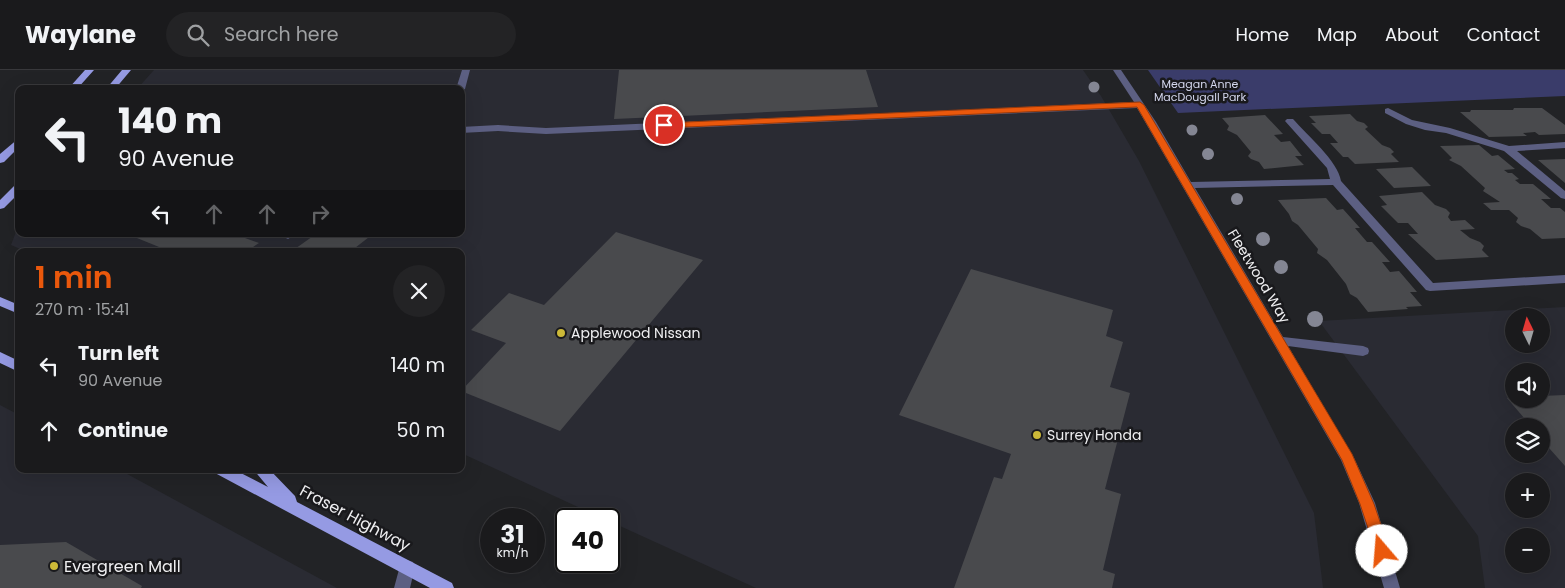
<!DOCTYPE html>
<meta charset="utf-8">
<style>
body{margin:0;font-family:Poppins,sans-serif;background:#232325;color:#f1f3f6;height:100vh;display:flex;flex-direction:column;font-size:19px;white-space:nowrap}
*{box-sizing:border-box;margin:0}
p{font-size:16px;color:#9fa1a3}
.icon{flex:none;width:28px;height:28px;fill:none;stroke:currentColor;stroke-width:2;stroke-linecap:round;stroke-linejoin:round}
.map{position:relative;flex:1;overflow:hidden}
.details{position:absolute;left:15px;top:178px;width:450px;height:225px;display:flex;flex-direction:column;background:#1a1a1c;border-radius:10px;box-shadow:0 5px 20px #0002,0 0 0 1px #38383b}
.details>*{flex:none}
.top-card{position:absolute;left:15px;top:15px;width:450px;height:152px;border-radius:10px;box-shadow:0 5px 20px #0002,0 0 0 1px #38383b;background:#1a1a1c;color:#f1f3f6;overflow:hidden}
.needle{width:32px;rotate:355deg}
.controls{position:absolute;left:1505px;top:238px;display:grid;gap:10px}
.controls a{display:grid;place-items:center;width:45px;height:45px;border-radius:50%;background:#1a1a1c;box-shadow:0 5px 20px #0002,0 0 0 1px #38383b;font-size:25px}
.speed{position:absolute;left:480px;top:438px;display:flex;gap:10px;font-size:25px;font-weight:700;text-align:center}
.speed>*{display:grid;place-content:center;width:65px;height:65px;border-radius:50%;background:#1a1a1c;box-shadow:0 5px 20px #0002,0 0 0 1px #38383b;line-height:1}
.speed small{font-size:12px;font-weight:400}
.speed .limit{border:2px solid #111;border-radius:8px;background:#fff;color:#111}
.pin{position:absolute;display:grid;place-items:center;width:42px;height:42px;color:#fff;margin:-21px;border:2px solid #fff;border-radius:50%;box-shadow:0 1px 5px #0007}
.me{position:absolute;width:55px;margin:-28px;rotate:342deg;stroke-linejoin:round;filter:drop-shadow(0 0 4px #0008)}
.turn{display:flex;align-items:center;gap:18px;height:105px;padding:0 20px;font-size:22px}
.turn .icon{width:65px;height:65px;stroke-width:2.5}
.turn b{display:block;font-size:35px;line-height:42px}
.lanes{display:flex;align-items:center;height:48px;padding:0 20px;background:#0003;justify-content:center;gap:25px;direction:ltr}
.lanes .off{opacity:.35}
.round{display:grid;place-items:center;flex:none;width:52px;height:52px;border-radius:26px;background:#232325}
.head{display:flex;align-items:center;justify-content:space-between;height:85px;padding:0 20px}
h1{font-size:30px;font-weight:600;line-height:38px;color:#ea580c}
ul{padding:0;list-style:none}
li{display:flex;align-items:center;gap:15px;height:65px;padding:0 20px}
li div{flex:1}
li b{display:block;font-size:19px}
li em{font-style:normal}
header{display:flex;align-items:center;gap:30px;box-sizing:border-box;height:70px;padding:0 25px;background:#1a1a1c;border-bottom:1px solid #38383b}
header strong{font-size:24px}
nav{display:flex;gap:28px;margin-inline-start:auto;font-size:18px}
.search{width:350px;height:45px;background:#232325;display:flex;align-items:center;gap:12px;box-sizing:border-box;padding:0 18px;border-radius:28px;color:#9fa1a3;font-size:19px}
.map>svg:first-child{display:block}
</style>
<header>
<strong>Waylane</strong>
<div class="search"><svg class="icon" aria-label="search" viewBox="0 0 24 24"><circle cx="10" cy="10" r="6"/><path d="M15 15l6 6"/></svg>Search here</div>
<nav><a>Home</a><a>Map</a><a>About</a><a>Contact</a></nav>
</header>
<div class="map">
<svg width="1565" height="518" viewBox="0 0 1565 518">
<rect width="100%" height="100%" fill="#222326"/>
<path fill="#2a2b33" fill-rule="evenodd" d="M154 0H1083L1101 26 1139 91 1314 443 1323 518H756L609 451V449H604L461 383V181H25L11 175 19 154V164H461V19H137Z
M1565 237V518H1485L1478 466 1319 251ZM1514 246H1541V274H1514ZM1514 301H1541V329H1514ZM1514 356H1541V384H1514ZM1514 411H1541V439H1514ZM1514 466H1541V494H1514Z
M0 335 19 345V399H118L337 518H0Z"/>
<path fill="#3a3c6a" d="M1148 0H1565V26L1178 43Z"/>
<path fill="#494a4d" d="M619 0H866L878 37 614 49Z
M1514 38H1542L1565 55V64L1539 65 1535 62 1523 63 1527 66 1489 67 1460 42H1470L1471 40H1513Z
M1350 44 1357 51 1364 53 1368 57 1365 59 1382 75 1390 78 1394 82 1391 84 1399 92 1355 94 1348 87H1343L1330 73H1338L1330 64H1322L1311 53H1316L1309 46Z
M1265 45 1283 64 1274 65 1281 72 1290 71 1302 86H1295L1304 95 1264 99 1259 92 1251 89 1248 86 1251 82 1237 65 1227 60 1229 56 1222 48Z
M1479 75 1492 86 1498 85 1515 99 1504 100 1508 103H1512L1519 109 1515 110 1520 114H1533L1551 129H1541L1551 138H1560L1565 142V168L1542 169 1530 159 1521 156 1516 152 1518 148 1509 140H1491L1483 133 1500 132 1483 121 1485 118 1461 96 1449 90 1452 88 1440 76Z
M1565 89V113L1538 90Z
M1412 97 1431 116 1394 118 1376 99Z
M1422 122 1435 135 1446 139 1450 143 1448 147 1451 151 1465 150 1475 159 1460 160 1470 168 1480 172 1484 176 1482 180 1489 187 1436 190 1408 164H1418L1408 153H1398L1381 136 1387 135 1379 126Z
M1326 128 1337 140 1343 139 1360 158H1355L1367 172H1372L1390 192H1382L1390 202 1399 201 1417 222H1410L1422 236 1406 237 1408 239 1368 242 1357 228 1350 224 1346 214 1327 190 1317 183 1318 179 1298 155 1292 151 1289 144 1278 130Z
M616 162 703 190 560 361 461 321 506 273 471 260 509 223 544 235Z
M135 164H234L259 173 247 181H169L132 166Z
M316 164H373L351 181H292Z
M971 199 1113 240 1106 266 1123 272 1110 317 1130 323 1105 419 1121 424 1103 500 1115 504 1112 518H954L994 407 1002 409 1011 384 899 345Z
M1565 325V396L1541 369V356H1531L1507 328 1541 329V326Z
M66 472 142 516 141 518H0V475Z"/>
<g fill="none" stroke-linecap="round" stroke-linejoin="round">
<path fill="#5c5f82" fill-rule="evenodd" d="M462 0H470L465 19 461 21V19H456Z
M1113 0H1121L1156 52 1191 112 1330 109 1327 98 1285 51 1287 49H1293C1307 65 1338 91 1341 111L1433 213 1565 205V213L1430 221 1426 220 1333 115 1195 118 1283 267 1363 276 1368 278 1369 281 1368 284 1363 286 1288 276 1354 388 1375 433 1400 518H1384L1359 433 1341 390 1137 38 546 64 498 61 461 63V57L498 55 546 58 1134 32Z
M1388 38 1412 50 1450 58 1509 76 1565 72V78L1517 81 1565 121V129L1561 128 1504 81 1446 63 1425 60 1406 54 1385 43V39Z
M283 164H296L288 169 284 167Z
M407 490 413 492 415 497 410 518H394L401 492Z"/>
<path fill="#959ae3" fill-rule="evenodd" d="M85 0H94L77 19H68Z
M122 0H131L115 19H106Z
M19 68V77L4 92 0 93V84Z
M19 114V123L4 138 0 139V130L15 115Z
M0 227 19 235V244L0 236Z
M0 282 19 291V302L0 293Z
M213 399H233L268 417 253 399H269L295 426 297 432 452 513 454 518H430L215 403Z"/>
</g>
<g fill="#848693">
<circle cx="1094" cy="17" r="5.5"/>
<circle cx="1192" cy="60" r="5.5"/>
<circle cx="1208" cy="84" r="6"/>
<circle cx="1237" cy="129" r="6"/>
<circle cx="1263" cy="169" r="7"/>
<circle cx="1281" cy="197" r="7"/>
<circle cx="1315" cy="249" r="8"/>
</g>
<path fill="#ea580c" stroke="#983908" d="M1140 32 1144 35 1352 384 1374 434 1390 481 1387 485 1382 487 1377 485 1360 434 1342 390 1137 37 664 58 660 55 664 53Z"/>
<g fill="#ccb938" stroke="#19191c" stroke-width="2">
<circle cx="561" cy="263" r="5"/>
<circle cx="1037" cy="365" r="5"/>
<circle cx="54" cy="496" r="5"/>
</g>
<g text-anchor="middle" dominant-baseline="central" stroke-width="5" stroke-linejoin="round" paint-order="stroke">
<g font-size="11" fill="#d4d7ed" stroke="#19191c">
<text x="1200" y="14">Meagan Anne<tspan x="1200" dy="13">MacDougall Park</tspan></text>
</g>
<g font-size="14" fill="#efeff1" stroke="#19191c">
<text transform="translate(1259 206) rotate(59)">Fleetwood Way</text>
</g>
<g font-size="14" fill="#efeff1" stroke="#19191c" text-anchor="start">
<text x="571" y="263">Applewood Nissan</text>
<text x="1047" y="365">Surrey Honda</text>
</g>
<g font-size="16" fill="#efeff1" stroke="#19191c">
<text transform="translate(355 448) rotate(28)">Fraser Highway</text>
</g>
<g font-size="16" fill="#efeff1" stroke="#19191c" text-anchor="start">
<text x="64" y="496">Evergreen Mall</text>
</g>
</g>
</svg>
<div class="controls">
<a><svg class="needle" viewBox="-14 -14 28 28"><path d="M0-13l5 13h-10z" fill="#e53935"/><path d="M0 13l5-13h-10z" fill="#9fa1a3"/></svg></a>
<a><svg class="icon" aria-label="sound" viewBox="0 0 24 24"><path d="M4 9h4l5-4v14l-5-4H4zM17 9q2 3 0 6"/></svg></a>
<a><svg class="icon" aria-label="layers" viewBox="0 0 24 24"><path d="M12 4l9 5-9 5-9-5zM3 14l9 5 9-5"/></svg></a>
<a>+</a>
<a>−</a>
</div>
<div class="speed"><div>31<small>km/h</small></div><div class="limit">40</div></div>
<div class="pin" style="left:664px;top:55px;background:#d93025"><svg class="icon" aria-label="arrive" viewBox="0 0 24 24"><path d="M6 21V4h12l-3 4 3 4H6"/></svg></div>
<svg class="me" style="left:1382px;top:481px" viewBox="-20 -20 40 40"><circle r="19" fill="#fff"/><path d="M0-13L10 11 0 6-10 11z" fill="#ea580c"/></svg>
<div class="top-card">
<div class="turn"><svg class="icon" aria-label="left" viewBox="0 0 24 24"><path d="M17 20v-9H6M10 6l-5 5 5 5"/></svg><div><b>140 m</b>90 Avenue</div></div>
<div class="lanes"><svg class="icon" aria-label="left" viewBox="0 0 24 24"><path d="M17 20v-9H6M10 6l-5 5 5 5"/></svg><svg class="icon off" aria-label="ahead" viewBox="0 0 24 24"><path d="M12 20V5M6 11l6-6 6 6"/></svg><svg class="icon off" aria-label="ahead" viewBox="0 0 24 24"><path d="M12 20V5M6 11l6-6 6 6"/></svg><svg class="icon off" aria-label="right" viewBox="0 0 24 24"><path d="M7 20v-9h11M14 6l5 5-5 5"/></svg></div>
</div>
<section class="details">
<div class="head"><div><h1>1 min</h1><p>270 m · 15:41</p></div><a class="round"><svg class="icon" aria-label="close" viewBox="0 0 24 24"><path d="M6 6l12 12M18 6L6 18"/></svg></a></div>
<ul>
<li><svg class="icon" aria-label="left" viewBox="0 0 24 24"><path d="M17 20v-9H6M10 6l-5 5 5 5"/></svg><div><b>Turn left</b><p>90 Avenue</p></div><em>140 m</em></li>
<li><svg class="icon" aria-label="ahead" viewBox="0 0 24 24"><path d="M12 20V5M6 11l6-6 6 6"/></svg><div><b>Continue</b></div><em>50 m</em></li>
</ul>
</section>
</div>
